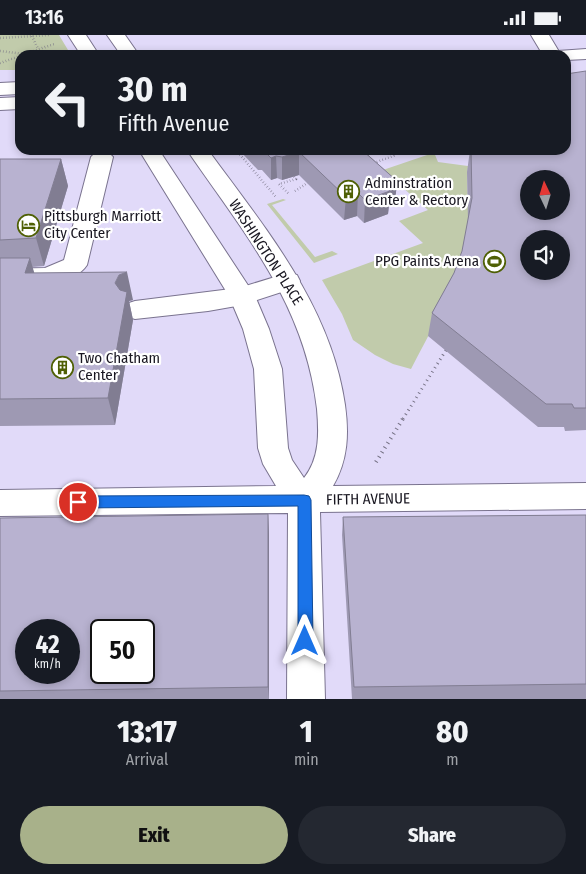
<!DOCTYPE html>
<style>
body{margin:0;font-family:"Fira Sans Condensed",sans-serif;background:#242831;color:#f1f3f6;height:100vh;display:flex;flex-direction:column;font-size:19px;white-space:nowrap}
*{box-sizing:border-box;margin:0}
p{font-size:16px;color:#9ea1a6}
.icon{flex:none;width:28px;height:28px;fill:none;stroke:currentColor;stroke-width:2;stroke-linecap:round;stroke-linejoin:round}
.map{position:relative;height:664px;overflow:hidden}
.sheet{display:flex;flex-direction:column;background:#171b24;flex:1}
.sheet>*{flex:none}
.top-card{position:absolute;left:15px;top:15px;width:556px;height:105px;border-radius:15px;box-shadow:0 2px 8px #0003;background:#171b24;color:#f1f3f6;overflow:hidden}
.needle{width:32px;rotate:356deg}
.controls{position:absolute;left:520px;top:135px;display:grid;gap:10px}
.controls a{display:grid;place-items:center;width:50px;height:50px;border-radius:50%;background:#171b24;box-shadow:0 2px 8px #0003;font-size:25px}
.speed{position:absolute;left:15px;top:584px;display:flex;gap:10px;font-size:25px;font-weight:700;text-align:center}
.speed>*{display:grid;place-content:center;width:65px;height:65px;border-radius:50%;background:#171b24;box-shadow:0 2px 8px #0003;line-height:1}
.speed small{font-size:12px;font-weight:400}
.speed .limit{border:2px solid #111;border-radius:8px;background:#fff;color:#111}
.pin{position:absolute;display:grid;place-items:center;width:42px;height:42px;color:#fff;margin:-21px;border:2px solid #fff;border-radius:50%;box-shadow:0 1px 5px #0007}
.me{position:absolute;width:55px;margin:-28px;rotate:0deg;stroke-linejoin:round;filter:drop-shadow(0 0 4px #0008)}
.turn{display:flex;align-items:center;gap:18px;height:105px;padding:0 20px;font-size:22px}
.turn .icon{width:65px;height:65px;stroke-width:2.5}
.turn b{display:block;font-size:35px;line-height:42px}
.eta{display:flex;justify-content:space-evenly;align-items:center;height:85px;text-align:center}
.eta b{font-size:30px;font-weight:800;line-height:35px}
.cta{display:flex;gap:10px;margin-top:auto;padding:10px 20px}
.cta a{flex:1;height:58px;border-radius:30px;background:#a8b18a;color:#111;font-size:20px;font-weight:800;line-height:58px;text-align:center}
.cta a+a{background:#242831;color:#f1f3f6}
.status{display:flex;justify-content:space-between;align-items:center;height:35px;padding:0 25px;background:#171b24;direction:ltr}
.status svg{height:14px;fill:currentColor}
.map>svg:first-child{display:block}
</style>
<div class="status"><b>13:16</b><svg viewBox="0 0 49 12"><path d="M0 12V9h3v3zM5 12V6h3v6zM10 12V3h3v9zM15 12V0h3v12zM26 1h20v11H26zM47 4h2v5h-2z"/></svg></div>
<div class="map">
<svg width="586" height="664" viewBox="0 0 586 664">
<rect width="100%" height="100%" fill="#e1daf9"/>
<path fill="#c1cbab" d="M0 0H59L71 20H20V35H0Z
M425 115H433L438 127 468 131C466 149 469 167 468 185 464 238 435 288 411 334L393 329 375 320 353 305 342 279 322 245 423 208 399 186 428 175 383 135 430 119Z
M283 164 286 165 272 170 315 222 332 216 338 219 314 228 267 169Z"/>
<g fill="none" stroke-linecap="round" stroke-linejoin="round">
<defs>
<path id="minor" d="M531 0H549L561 20H543Z
M102 116 109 118 113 122 87 230C73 252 23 250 0 250V234L45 233 64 225 91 122 95 118Z
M288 238 297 240 300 246 297 252 242 270 208 276 135 284 126 281 122 275 126 269 135 266 239 253Z"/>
<path id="major" d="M68 0H86L99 20H81Z
M107 0H125L139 20H121Z
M586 14V24L566 25V20H555L558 16Z
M20 47V59L0 60V48Z
M139 115H159L255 261 269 294 282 334 288 413 292 425 304 443C320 423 319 398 317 374 305 269 244 198 187 115H208C265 193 331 271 345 370 349 399 348 425 333 451L586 448V474L320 477 325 664H287L288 478 0 481V455L276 451 263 429 258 413 254 334 243 294 229 261Z"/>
<path id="highway" d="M20 62V74L0 75V63Z"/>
</defs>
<use href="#minor" stroke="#7a738f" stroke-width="2"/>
<use href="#major" stroke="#7a738f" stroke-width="2"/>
<use href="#highway" stroke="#7a738f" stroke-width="2"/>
<path stroke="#757184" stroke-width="2.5" stroke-dasharray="0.5 2.5" stroke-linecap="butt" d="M32 1 38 14
M0 3 50 0
M0 16 24 19
M22 20 54 9
M0 28 20 21
M236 115 276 162
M374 128 396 120 391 115
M295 156 309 147
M288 158 279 149 296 144 292 139"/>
<path stroke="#757184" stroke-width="3" stroke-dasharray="1 4" stroke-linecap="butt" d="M403 384 446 315"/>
<path stroke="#757184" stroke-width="4" stroke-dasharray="1 4.5" stroke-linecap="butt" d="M376 427 404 382"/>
<use href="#minor" fill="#fff" fill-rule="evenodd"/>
<use href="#major" fill="#fff" fill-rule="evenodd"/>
<use href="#highway" fill="#fff" fill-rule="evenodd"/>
</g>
<path fill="#9e99b3" d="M586 36V395L565 396 564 392H538L428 301 432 278 454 238 462 217 468 186 467 137 470 115H566Z
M241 115H376L366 118 397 146 395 168 389 170 388 179 364 188 357 181 344 185 299 140 282 145 277 143 271 145 262 135H258L241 117Z
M0 124H61L68 151 44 231 32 232 34 238 133 265 129 266 133 285 115 390 0 391Z
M268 479 269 500V664H0V483Z
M586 480V664H352L342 500 343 482Z"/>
<path fill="#817d92" d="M347 115H376L346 125Z
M299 117V140L282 145V122Z
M276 121 277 143 271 145V123Z
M61 124 68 151 44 231 36 203Z
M397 146 395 168 389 170 388 179 364 188 365 165 384 150Z
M358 158 357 181 344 185 346 162Z
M30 223 38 251 25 238Z
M127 237 133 265 129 266 133 285 115 390 108 363 115 248 119 240Z
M268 479 269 500V664L268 652Z"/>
<path fill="#b8b2d0" stroke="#817d92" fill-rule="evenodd" d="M586 36V373H574L572 369H546L432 278 454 238 462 216 472 163 471 115H566V39ZM529 144H561V176H529ZM529 204H561V236H529Z
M263 115H362L397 146 384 150 390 156 365 165 358 158 346 162 299 117 282 122 276 121 271 123Z
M0 124H61L36 203 0 205Z
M0 223H30L25 238 127 237 119 240 115 248 120 255 127 257 108 363 0 364Z
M268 479V652L0 656V483ZM26 595H69V638H26ZM101 595H144V638H101Z
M586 480V649L354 652 343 482Z"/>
<path fill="#1a73e8" stroke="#114b97" d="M304 460 309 461 311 465 313 606 311 611 305 613 300 611 298 606V471L78 473 74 471 72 467 74 463 78 461Z"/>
<defs>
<symbol id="building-ring" viewBox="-11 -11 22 22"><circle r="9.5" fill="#fff" stroke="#4f6005" stroke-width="1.5"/><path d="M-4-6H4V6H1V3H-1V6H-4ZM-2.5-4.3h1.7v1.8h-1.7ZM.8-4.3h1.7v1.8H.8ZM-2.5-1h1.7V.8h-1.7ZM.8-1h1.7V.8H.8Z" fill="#4f6005"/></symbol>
<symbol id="hotel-ring" viewBox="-11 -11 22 22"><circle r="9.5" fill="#fff" stroke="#4f6005" stroke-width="1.5"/><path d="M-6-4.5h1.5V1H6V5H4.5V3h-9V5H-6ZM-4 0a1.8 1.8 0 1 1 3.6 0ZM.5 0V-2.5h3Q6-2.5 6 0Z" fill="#4f6005"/></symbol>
<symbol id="stadium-ring" viewBox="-11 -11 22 22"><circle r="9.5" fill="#fff" stroke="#4f6005" stroke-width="1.5"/><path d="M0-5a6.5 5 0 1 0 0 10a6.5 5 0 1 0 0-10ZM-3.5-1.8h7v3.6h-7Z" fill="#4f6005"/></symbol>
</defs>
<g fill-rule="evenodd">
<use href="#building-ring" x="336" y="144" width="25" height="25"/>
<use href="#hotel-ring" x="16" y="178" width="25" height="25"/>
<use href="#stadium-ring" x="482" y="214" width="25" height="25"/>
<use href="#building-ring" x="50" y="320" width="25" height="25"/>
</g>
<g text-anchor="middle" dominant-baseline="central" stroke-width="4.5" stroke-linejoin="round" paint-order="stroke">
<g font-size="15" fill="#191721" stroke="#fff" text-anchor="start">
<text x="365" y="148">Adminstration<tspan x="365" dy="17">Center &amp; Rectory</tspan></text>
<text x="44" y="181">Pittsburgh Marriott<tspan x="44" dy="17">City Center</tspan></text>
<text x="479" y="226" text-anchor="end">PPG Paints Arena</text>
<text x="78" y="323">Two Chatham<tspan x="78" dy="17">Center</tspan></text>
</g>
<g font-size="15" fill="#191721" stroke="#fff">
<text transform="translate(266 217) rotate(57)">WASHINGTON PLACE</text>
<text transform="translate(368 464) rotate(-1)">FIFTH AVENUE</text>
</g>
</g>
</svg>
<div class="controls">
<a><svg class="needle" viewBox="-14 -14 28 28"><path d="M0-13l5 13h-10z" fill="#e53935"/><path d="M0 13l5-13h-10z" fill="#9ea1a6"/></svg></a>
<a><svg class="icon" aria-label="sound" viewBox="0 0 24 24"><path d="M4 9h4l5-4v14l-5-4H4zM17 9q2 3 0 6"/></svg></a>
</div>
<div class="speed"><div>42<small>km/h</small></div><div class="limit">50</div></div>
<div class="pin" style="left:78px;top:467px;background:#d93025"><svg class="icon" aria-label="arrive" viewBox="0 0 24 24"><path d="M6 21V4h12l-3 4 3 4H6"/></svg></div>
<svg class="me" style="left:305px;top:606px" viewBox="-20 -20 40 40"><path d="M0-17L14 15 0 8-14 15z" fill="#1a73e8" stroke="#fff" stroke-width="4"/></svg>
<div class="top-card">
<div class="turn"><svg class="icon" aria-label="left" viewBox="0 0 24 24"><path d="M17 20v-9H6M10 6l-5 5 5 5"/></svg><div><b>30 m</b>Fifth Avenue</div></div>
</div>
</div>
<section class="sheet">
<div class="eta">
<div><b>13:17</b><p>Arrival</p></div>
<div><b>1</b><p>min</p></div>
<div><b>80</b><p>m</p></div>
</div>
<div class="cta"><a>Exit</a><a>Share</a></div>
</section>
